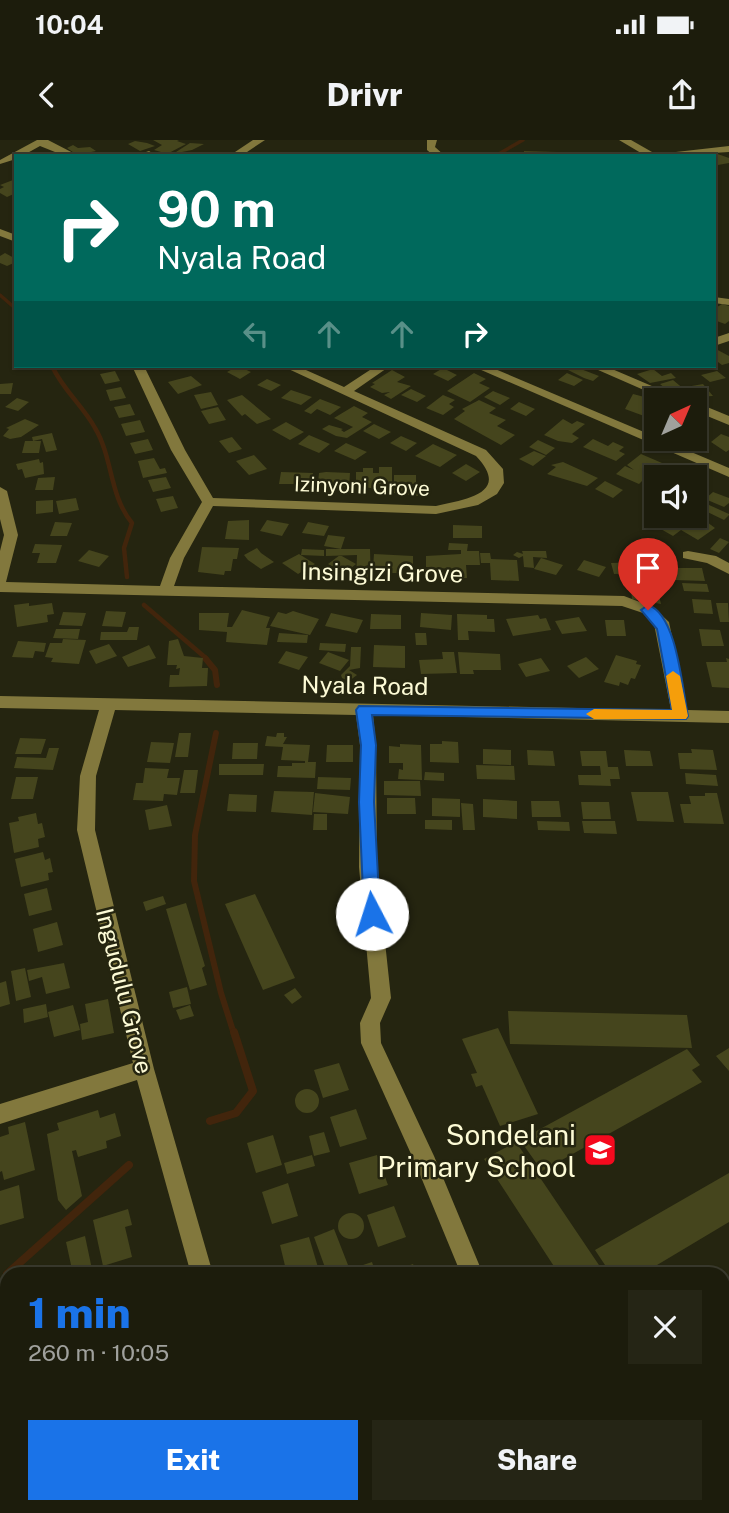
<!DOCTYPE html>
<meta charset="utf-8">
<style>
body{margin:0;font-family:"Public Sans",sans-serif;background:#252515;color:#f1f3f6;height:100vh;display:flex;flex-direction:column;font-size:26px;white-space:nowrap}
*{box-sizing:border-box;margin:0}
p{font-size:23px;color:#a0a19d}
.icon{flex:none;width:38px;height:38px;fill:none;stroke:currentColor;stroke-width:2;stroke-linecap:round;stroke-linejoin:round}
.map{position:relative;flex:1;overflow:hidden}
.panel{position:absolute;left:0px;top:1127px;width:730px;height:247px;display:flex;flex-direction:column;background:#1c1c0c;border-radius:21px 21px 0 0;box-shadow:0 2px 5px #0004,0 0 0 2px #3a3a2d}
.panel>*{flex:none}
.top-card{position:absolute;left:14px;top:14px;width:702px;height:214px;border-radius:0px;box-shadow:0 2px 5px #0004,0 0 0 2px #3a3a2d;background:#00695c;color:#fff;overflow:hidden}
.needle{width:46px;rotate:44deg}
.controls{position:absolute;left:644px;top:248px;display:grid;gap:14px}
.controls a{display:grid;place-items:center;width:63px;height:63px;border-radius:0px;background:#1c1c0c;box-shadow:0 2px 5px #0004,0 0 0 2px #3a3a2d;font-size:35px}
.pin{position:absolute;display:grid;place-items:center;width:60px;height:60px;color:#fff;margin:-72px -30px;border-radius:50% 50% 50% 0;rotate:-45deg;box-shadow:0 0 7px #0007}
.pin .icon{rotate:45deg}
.me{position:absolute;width:77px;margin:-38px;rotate:355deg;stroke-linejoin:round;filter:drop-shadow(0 0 5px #0008)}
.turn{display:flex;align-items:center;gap:24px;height:147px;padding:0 28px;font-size:32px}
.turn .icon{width:91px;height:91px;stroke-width:2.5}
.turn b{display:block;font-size:49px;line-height:60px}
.lanes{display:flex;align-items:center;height:66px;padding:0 28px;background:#0003;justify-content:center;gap:35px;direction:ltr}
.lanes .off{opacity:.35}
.round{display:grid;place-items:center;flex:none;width:74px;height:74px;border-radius:0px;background:#252515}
.overview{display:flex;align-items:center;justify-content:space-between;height:119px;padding:0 28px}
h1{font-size:42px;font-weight:800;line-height:52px;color:#1a73e8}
.button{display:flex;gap:14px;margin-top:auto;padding:14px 28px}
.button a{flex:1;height:80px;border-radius:0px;background:#1a73e8;color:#fff;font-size:28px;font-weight:800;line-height:80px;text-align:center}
.button a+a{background:#252515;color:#f1f3f6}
.status{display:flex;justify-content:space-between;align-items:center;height:49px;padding:0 35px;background:#1c1c0c;direction:ltr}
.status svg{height:19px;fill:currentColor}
header{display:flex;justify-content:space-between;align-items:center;height:91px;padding:0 28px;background:#1c1c0c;font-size:32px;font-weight:800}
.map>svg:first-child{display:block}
</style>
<div class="status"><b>10:04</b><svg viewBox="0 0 49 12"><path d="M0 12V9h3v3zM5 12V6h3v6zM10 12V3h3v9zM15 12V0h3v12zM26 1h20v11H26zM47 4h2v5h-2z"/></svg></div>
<header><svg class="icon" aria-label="back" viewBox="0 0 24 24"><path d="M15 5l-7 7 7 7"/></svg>Drivr<svg class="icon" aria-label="share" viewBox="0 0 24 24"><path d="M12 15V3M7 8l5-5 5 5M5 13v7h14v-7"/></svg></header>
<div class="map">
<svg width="729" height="1373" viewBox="0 0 729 1373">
<rect width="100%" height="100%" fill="#252510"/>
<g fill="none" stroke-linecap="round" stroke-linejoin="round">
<path stroke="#42250c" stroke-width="3.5" d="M495 16 523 0
M0 155 16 169"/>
<path stroke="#42250c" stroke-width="4.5" d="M52 226C63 250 83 266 95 288 113 318 109 355 132 383L124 408 127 437
M144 465 207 519"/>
<path stroke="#42250c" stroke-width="6" d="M205 518 215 530 217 545
M216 593 195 695 194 741 221 853 234 894"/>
<path stroke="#42250c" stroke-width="8" d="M210 981 236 973 253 951 234 892
M7 1134 129 1025"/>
</g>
<path fill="#45451d" d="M153 0H179L177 1 186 4 167 14 176 12 190 3 204 4 192 10 177 13 176 16H165L168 14 154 10 162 5Z
M135 1 147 3 155 6 140 11 128 4Z
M73 5 78 8 90 7 96 11 77 15 67 8Z
M524 11 557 12V16L524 15Z
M712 12 729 18V23L718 25 714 23V16L705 14Z
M13 40 16 42V53L7 57 0 53V49L4 47 0 45Z
M5 113 16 119V122L7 126 0 123V116Z
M722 164 729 166V181L725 184 714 180V169Z
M714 208 729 216V223L722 225 714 219Z
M238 226 251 232 240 239 227 232Z
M573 226 599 236 593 241 584 238 568 230Z
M443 228 457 235 448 241 433 234Z
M653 229 662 236 671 233 676 238 650 243 637 234Z
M392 230 405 237 397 242 411 246 391 259 384 255 390 252 382 253 370 247 375 244 372 243Z
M115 231 120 241 105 244 100 234Z
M717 231 726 238 710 242 701 235Z
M474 233 486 239 479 243 490 248 470 262 447 251Z
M567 233 583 240 574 246 558 240Z
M191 236 202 245 178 254 168 242Z
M267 239 281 245 271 251 257 245Z
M673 240 685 250 672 254 660 244Z
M13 243 11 254H0V244Z
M703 244 713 256 695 257 686 247Z
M121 247 126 258 110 261 106 250Z
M411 249 426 256 417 262 401 255Z
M291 250 312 257 301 265 281 258Z
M493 251 510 258 500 265 484 257Z
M211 252 218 265 201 269 194 255Z
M633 254 656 260 644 276 625 269Z
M242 255 271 279 257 284 245 274 242 276 227 260Z
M443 255 455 260 449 264 454 267 443 275 426 268Z
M17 258 29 262 18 271 5 267Z
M320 259 341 267 330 275 317 269 311 274 304 271Z
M479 260 496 268 489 273 506 280 497 286 515 295 501 305 454 279 465 271 462 269Z
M519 262 535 269 526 276 510 269Z
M130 264 135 275 119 278 114 267Z
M354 266 368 273 362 277 372 282 347 298 336 296 322 289 329 285 343 289 341 290 344 292 353 287 334 278Z
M218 267 226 280 209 284 201 271Z
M25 279 39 285 21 297 10 299 3 296 9 289 6 288Z
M563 279 572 284 577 281 585 284 572 294 579 298 572 303 558 301 544 295Z
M140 280 145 292 126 296 121 284Z
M286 282 304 292 290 300 272 290Z
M374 284 391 292 379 299 363 291Z
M52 293 57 310 46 312 42 299 33 301 32 297Z
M721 294 729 297V310L726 312 711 302Z
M309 295 330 304 319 313 298 304Z
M401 296 417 303 406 311 390 303Z
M232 297 242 309 229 313 219 301Z
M148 299 153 310 135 314 130 303Z
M593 299 608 306 613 302 624 307 619 311 625 314 616 321 583 307Z
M538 300 555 308 546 315 529 307Z
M25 301H41L39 313H22Z
M346 303 367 312 355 320 334 311Z
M433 304 457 315 440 327 415 316Z
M534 311 546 316 533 326 519 319Z
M641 314 662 323 658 326 665 329 654 338 648 335 639 344 616 334 625 326 634 330 627 325Z
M254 315 267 329 249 335 236 321Z
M154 318 160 329 165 328 167 333 143 338 138 321Z
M39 319 40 323 43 322 44 334 25 338 22 329 18 330 16 324Z
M563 322 598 338 587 346 547 334 556 327 551 325Z
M466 324 480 332 466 341 452 333Z
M379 327H392V351L356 346V332H363V328H373V333H379Z
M281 332 313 333 312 339H307V344H279Z
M326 332 350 333 349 348 318 343 319 333Z
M394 335H416V344H409L408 349 419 351 418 356 394 353Z
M55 337 53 350H35L38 338Z
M166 337 171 348 153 352 148 340Z
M605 341 623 350 613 358 595 349Z
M713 352 729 358V363L724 367 705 359Z
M173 356 178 368 161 372 156 359Z
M76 358 79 370 59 374 56 361Z
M53 360V372L36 374V361Z
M698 360 729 374V375L724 380 695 366Z
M676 376H699L715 388 698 400 681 390 673 396 659 388Z
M249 380V400L225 399 228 381Z
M267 380 289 384 282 396 260 391Z
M55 382 72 383 67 396H50Z
M308 382 329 386 324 396 302 393Z
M453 385 482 386V398H453Z
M328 395 345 397 341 409 324 406Z
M720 398 729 402 719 413 710 409Z
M449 403 468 404 467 411H479L480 425H466L467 438H454L453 429 426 427V416L461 414V410H448Z
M35 404 62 405 56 423H37L40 413H32Z
M202 407 239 408 237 419H233L231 431H225L224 435 198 432Z
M257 408 261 413 274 422 261 429 248 420 244 415Z
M302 409 324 410V416L301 415Z
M326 409H370L371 443H356L357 415 326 416Z
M89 410 109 416 99 427 78 421Z
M522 411H546L547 418 533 417 534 428 524 427 523 416 519 418 513 415 517 412 523 414Z
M480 413H490L491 419 517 420 519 441 491 440 490 423H481Z
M299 414 315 424 298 434 282 423Z
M374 414 413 416V426H405V429H399V433H382V428H373Z
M340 415 356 424 345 433 328 424Z
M541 418 563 425 556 435 534 429Z
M584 420 606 427 599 437 577 430Z
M642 422 646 433 614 434 611 423Z
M671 428H702L705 441 674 440Z
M682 443 707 444 709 452 684 451Z
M631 449 658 451 661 464 632 459Z
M692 459 711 460 713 474 694 473Z
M29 463V466L52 463 54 474 47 475 48 482 17 487 14 465Z
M716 463H728L729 482H720Z
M242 470 270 477 266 488H270L267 505 226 502 227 492 199 490V473H229L227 487H232Z
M106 471 126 472 122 487 102 486Z
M293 471 319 479 310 495 270 486 278 472 286 474Z
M63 472 86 473 82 486 59 485Z
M331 473 363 480 357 493 325 486Z
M421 473 452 475 451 490 420 487Z
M371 474 401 475V489H370Z
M457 474 487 475V479H494L495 492 468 491 469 500H458Z
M538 475 540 479 546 478 551 490 513 496 506 479Z
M579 477 587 491 562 494 555 481Z
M605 480H624L626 496H607Z
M129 487H139L137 500H100L101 492H127Z
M56 489H80L78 499 53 498Z
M699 489 720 490 724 506H702Z
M279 493 308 495 307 503 277 502Z
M415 493H426L427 505H416Z
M63 499 86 500 79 524 51 522 53 518 45 517 50 503H62Z
M178 499 184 516 203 518 202 528H208L207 546 169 547 170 535H179L180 528 176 529 177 525H167L169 501Z
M18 501 46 503 44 512 35 511 33 518 12 517Z
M320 503 346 504 345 512 319 510Z
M109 504 117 516 96 524 89 511Z
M149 505 156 518 128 527 122 517Z
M374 505 405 506V528L373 527Z
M351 507H361L360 528 349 530 357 535 349 541 342 538 341 535 350 526Z
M286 511 308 517 299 530 278 523Z
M328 512 349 520 340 531 319 523Z
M442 512H454L457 533 421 534 419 520 443 519Z
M458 512 500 514 501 530H473L474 534H460Z
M616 515 637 521 636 524 641 525 635 539 631 538 628 545 620 542 619 546 604 542Z
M586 517 599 529 579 538 567 526Z
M541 518 550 531 526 537 518 524Z
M726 518 729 519V548L712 547 706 522H727Z
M179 593H191L188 617H175Z
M277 593H284V597H287L283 604 310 605 308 622H316L315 638 277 637 278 626H292V623H305V621L281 620 283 607 265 606 267 596 276 597Z
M20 598 46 599 41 614H15Z
M442 601 458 602 459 623 430 622V604H442Z
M151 602 174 603 170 623 147 622Z
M233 603H258L257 619H232Z
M400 604 421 605 422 640 398 639 399 629 403 630V623H389V606L400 607Z
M327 605H353V622H326Z
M49 608H59L53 630 14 628 17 617 46 618Z
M483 609 511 610V625L483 624Z
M691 609 713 610 717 630 680 629 678 613H692Z
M527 610 553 611 555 626 528 625Z
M624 610 650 611 653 626H626Z
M580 611H606L608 627H618L620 639H610L611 646 579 645 578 635H601L600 626H582Z
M219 624H264L263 635H219Z
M476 625 514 626 515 640 477 639Z
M145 628 169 629 167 638H180L177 655 164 654 163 661 133 660 136 643H143Z
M184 630H198L195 653H180Z
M425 632 444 633V641L424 640Z
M685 633 716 635 718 646 686 644Z
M16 637H38L33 659H11Z
M318 637 351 638 350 650 317 649Z
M384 641H420L421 656 384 655Z
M274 651 314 652 312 675 271 672Z
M631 652H668L674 682 637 681Z
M315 653 350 657 348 674 313 672Z
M705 653H717L724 684 684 683 680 664H691L689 656H705Z
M229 654 257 655 256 672 227 671Z
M387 658H415L416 674H387Z
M432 658 460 659V677L432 676Z
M483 659 517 661V679L483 677Z
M531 661H559L561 677H532Z
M581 662H609L611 679H583Z
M461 663 473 664 475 690H463Z
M167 665 172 686 149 690 145 670Z
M36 673 38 684 42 683 45 697 38 699 39 707 14 713 9 683 19 681 18 677Z
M314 674H327V690H313Z
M425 680H452V690L425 689Z
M537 681 569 682 570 691 538 690Z
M582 681H615L617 694 584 693Z
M43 712 45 720 50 718 53 732 48 733 49 740 21 747 15 719Z
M47 748 52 770 29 776 24 754Z
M255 754 295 838 263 850 225 764Z
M163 756 166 764 146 771 143 762Z
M186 763 205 826 202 828 207 845 190 850 166 769Z
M57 782 63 805 38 812 33 789Z
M64 823 70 848 46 854 42 837 29 841 27 830Z
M25 828 31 857 16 861 11 831Z
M6 841 10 864 0 867V843Z
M187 847 191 864 173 868 169 852Z
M295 848 302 857 292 864 284 855Z
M108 859 114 893 82 900 80 884 88 882 85 864Z
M46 864 48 877 24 883 23 869Z
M73 865 80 890 54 897 48 872Z
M190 865 194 876 180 880 176 870Z
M508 871 687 875 692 908 510 904Z
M498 888 538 974 500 986 482 945 476 947 471 934 477 933 462 899Z
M729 908V931L716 916Z
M687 909 700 925 692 930 702 942 542 1031 520 1000Z
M339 923 349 950 323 958 314 930Z
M295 961a12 12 0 1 1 24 0a12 12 0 1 1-24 0Z
M356 969 367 999 340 1007 330 977Z
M98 970 100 978 115 973 121 996 106 1001 107 1008 78 1017 76 1010 72 1011 82 1056 66 1070 58 1060 47 994 59 990 57 983Z
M25 982 35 1030 4 1040 2 1031 0 1032V997L9 994 8 987Z
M324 992 330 1012 314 1016 309 996Z
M273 995 282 1025 256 1033 247 1003Z
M516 1002 605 1134H559L484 1019Z
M312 1015 315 1026 287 1034 284 1023Z
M377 1015 388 1045 359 1054 349 1023Z
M729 1033V1082L642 1134H611L595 1110Z
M288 1043 298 1076 272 1084 262 1052Z
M19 1045 24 1078 0 1085V1051Z
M394 1066 406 1097 378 1107 367 1075Z
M128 1069 132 1085 125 1087 132 1117 103 1126 93 1080Z
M338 1086a13 13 0 1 1 26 0a13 13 0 1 1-26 0Z
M334 1089 348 1125 327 1133 314 1097Z
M85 1096 93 1134H73L66 1102Z
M309 1097 320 1134H287L280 1105Z
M372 1122 376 1134H352L351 1129Z
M413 1124 417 1134H385Z
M727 1177 729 1250 723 1253V1179Z
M66 1367H76L77 1373H48Z
M116 1367H192L194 1373H117Z
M359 1367H392L394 1373H360Z"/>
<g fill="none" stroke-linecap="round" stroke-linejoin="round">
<path fill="#82783d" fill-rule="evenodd" d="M37 0H48L79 16H65L40 6 22 16H16V19L0 24V20Z
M253 0H265L241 16H229Z
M427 0H437L435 7 445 16H434L427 10Z
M619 0H631L659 16H646Z
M729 6V12L662 16 667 13Z
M149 11 157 16H145L146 12Z
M0 89 16 95V102L0 96Z
M714 157 729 159V165L714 163Z
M729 193V201L714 206V198Z
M132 226H144L185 310 213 358 436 366C467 359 511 353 476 316L282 226H297L344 247 376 226H390L354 251 486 310 503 329 504 343 497 354 478 365 436 374 213 366 184 418 174 446 624 456 653 467 669 482 687 570 729 571V583L373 575 376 605 377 727 391 858 380 883 381 903 434 1016 483 1134H461L416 1025 361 903 360 883 371 858 359 727 360 605 356 575 115 570 96 636 95 690 154 929 213 1134H191L137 940 0 984V964L133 923 77 690 80 636 99 570 0 568V556L671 570 654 484 643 473 622 466 0 452V411L4 395 0 379V347L7 351 18 395 6 442 160 446 170 418 202 362 171 310Z
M472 226H488L729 328V337Z
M589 226H605L687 261H669Z
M695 262 729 276V285L695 271Z
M688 411 716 416 729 423V434L707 423 683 418V412Z
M723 1355 729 1357V1373H698L701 1367H723Z
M254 1367H280L282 1373H256Z
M554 1367H580L583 1373H557Z"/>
</g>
<path fill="#1a73e8" stroke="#114b97" stroke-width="2" d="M648 465C677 474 682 548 688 576L686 579 372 575 376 605 374 662 380 774 378 779H366L364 774 359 662 361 605 356 570 359 566 672 570 657 489 641 470Z"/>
<path fill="#f59e0b" d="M673 531 680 536 688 576 686 579H594L586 574 594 569 672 570 666 536Z"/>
<defs>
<symbol id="school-square" viewBox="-11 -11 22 22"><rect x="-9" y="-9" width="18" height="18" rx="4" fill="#f50a1e" stroke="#252510"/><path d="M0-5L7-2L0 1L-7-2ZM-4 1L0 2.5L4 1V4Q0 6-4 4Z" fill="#fff"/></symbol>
</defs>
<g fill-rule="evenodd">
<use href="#school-square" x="581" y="991" width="38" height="38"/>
</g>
<g text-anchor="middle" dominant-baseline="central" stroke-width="5" stroke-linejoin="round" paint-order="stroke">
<g font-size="21" fill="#fdfbd6" stroke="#252510">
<text transform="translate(362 346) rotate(2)">Izinyoni Grove</text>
</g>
<g font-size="24" fill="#fdfbd6" stroke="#252510">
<text transform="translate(382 432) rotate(1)">Insingizi Grove</text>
<text transform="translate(365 545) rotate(1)">Nyala Road</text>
<text transform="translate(125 851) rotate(76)">Ingudulu Grove</text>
</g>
<g font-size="28" fill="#fdfbd6" stroke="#252510" text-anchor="end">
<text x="576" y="994">Sondelani<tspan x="576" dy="32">Primary School</tspan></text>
</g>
</g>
</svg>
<div class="controls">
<a><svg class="needle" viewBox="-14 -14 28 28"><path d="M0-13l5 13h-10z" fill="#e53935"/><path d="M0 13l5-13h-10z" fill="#a0a19d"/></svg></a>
<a><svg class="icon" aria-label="sound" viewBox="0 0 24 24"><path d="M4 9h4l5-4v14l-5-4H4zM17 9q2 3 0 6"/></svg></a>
</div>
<div class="pin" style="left:648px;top:470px;background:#d93025"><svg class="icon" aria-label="arrive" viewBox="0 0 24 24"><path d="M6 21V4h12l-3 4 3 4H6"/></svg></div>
<svg class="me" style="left:372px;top:774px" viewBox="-20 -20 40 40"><circle r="19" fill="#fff"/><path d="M0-13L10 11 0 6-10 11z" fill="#1a73e8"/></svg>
<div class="top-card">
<div class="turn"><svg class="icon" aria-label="right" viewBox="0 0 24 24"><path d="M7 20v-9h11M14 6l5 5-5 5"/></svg><div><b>90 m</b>Nyala Road</div></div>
<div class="lanes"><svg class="icon off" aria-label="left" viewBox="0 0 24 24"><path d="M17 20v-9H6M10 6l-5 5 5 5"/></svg><svg class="icon off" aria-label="ahead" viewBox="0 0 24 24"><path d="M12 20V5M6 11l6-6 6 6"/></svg><svg class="icon off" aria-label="ahead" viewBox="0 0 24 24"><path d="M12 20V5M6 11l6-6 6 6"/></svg><svg class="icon" aria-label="right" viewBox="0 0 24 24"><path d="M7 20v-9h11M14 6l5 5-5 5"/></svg></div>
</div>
<section class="panel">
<div class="overview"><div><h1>1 min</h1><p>260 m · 10:05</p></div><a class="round"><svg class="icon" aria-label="close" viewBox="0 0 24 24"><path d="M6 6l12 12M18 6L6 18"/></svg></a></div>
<div class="button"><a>Exit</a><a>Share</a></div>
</section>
</div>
